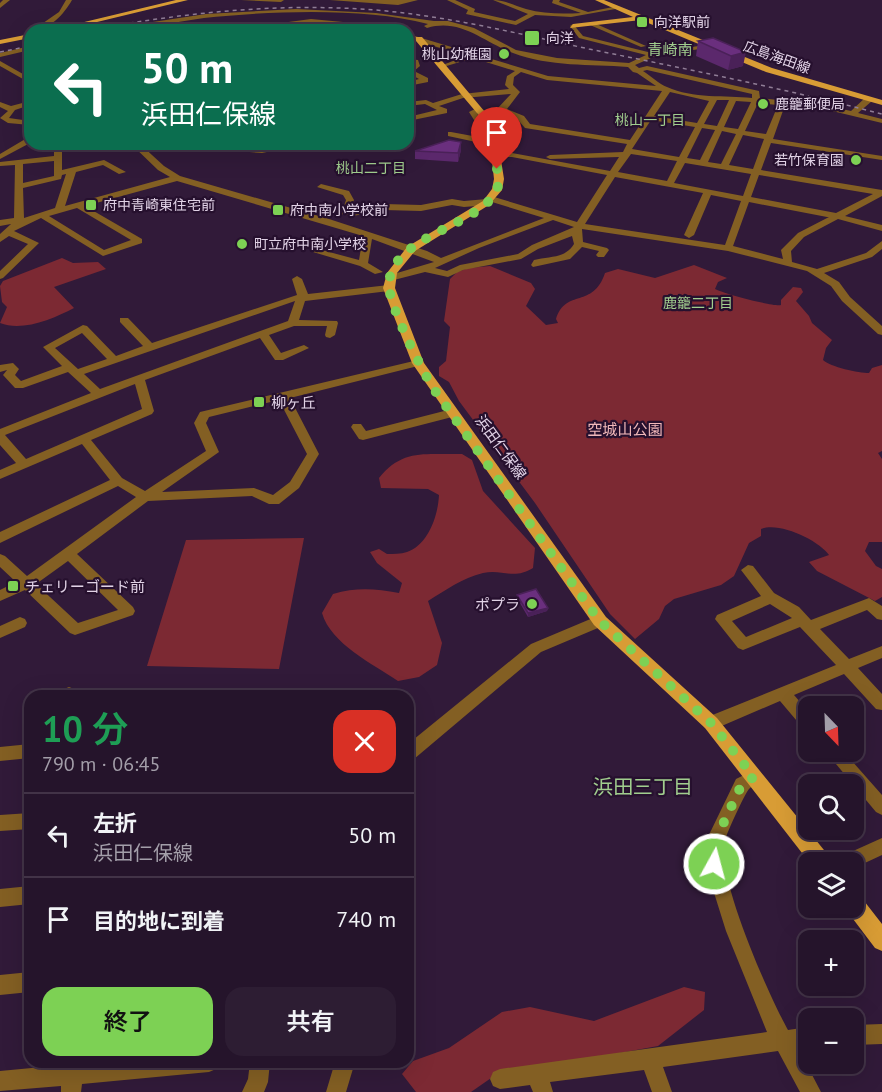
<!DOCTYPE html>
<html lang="ja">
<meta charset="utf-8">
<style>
body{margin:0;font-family:"PT Sans","Noto Sans JP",sans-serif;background:#2d1d33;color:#f1f3f6;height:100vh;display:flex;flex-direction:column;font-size:22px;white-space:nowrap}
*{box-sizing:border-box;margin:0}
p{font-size:20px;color:#a39ea9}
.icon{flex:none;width:33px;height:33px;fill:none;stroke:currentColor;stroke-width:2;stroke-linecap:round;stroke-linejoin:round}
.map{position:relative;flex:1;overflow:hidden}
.details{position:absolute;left:24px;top:690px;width:390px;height:378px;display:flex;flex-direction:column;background:#25142b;border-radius:18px;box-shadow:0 6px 24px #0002,0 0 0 2px #423347}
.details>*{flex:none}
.banner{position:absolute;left:24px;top:24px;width:390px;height:126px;border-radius:18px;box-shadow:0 6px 24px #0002,0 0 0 2px #423347;background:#0b6e4f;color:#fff;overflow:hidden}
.needle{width:39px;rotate:157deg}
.controls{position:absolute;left:798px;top:696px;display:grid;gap:12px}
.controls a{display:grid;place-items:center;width:66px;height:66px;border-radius:12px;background:#25142b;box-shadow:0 6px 24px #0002,0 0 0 2px #423347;font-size:30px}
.pin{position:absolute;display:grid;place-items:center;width:51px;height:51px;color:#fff;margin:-62px -26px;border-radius:50% 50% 50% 0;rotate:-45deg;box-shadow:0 0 6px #0007}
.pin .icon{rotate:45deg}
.me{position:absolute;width:66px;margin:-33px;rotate:7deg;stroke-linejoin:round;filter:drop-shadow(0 0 4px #0008)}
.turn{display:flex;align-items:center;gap:21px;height:126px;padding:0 18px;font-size:27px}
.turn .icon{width:78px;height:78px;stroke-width:2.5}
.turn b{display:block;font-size:42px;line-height:51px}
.round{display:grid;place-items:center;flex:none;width:63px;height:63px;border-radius:18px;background:#2d1d33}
.overview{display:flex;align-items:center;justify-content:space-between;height:102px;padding:0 18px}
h1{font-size:36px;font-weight:600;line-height:45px;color:#1e9e55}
.cta{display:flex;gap:12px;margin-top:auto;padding:12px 18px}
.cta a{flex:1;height:69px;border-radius:18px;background:#7dd154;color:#111;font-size:24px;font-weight:600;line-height:69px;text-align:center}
.cta a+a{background:#2d1d33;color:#f1f3f6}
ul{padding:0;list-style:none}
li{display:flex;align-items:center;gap:18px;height:84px;padding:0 18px;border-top:2px solid #423347}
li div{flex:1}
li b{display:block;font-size:22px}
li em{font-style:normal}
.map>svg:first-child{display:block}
</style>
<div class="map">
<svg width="882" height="1092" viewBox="0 0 882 1092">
<rect width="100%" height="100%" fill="#311a39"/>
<path fill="#7c2933" d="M62 258 73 263 98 262 106 269 54 287 74 308C53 319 22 332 0 323L7 307 2 302 0 286 3 281Z
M694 265 727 278 718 282 715 289C722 293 773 307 781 305V300L793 287 801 288 803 292 796 301 809 316 812 323 832 340 826 348 823 360C830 367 859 373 869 373L872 368 882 365V451L878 453 882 459V542H869L865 551 876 566 882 569V597L875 601 817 571 809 562 829 555C820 541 779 521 761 529V536L749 543 734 576 721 585 674 599 665 606 659 619 635 639 610 614 535 503 459 401 449 382 439 376V367L446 361 450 327 444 321 450 279 457 272 469 268 490 266 531 283 535 289 526 306 546 325 558 323 556 319C566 288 593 309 605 273L618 269 655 278Z
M462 454 472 460 483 491 535 548 533 568C514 580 503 569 483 573 462 578 446 590 428 601L442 643 437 665 419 677 398 681C373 664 331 644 322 613L333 594C357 587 376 589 399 593L402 583 377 563 370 552 379 549 387 554C393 554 401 554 407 552 428 545 438 516 439 495L428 489 381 488 379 478C403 448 426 455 462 454Z
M304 538 279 669 147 666 186 540Z
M684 987 705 992 704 1010 658 1046 494 1076 471 1092H416L402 1074 413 1061 449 1048 502 1012 530 1007 594 1021Z"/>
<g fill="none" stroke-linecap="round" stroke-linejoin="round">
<path fill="#835f23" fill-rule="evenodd" d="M3 0H10L0 8V3Z
M66 0H72C64 14 50 30 33 30L59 12Z
M241 0H284L281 2Z
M330 0H418L398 5Z
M447 0H455L475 9 474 12 515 21 528 14 493 0C505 0 515 6 526 9 544 14 562 14 581 13L552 3 553 0H560L559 2 588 12 618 6 621 8 571 17 535 15 516 25 466 14 468 10Z
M296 9 376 13 434 21H448L474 28 516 50 557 58 629 63 646 55 579 38 570 26 573 24 583 36 652 53 712 44 714 47 658 55 635 65 639 68 647 66 759 91 760 98 824 105 851 111 866 97H872V101L858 113 882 119V123L824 109 785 105 773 139 882 156V160L771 143 761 170 882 190V196L845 216 882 225V231L838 219 804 237 791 251 792 262 817 269 866 253 882 241V249L872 257 824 273 839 282 850 297 882 326V335L878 334 842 301 831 286 807 271 728 251 582 229 583 242 607 248 609 250 604 257H598L596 255 599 251 582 247 570 259 533 267 531 265 534 260C549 256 565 259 574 244L572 236 538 249 521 259 463 270 448 277 425 272 390 281 387 280V276L434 262 372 239 368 263 383 272 375 274 360 266 313 252 318 249 359 260 363 236 177 181 85 206 142 239V243L103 256 41 218 14 231 39 243 3 278 0 279V271L28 244 9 236 0 242V234L11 224 0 226V220L14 218 15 165 0 166V162L54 156V148L58 144H67L62 149V170L104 160 126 172 119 174 103 165 76 172 65 206 170 177 158 170 131 144H140L164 166 180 176 329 219 427 251 441 258 544 218 492 202 488 205 464 207 452 205 421 211 384 210 353 216 343 214 337 217 333 214 344 206 346 200 343 195 317 187 321 184 349 191 354 200 350 210H353L384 204 421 205 452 199 464 201 487 199 491 196 577 222 607 175 512 157H496L492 155 496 153H512L610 171 619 157 550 159 546 157 550 155 623 152 627 144 525 128 518 120 497 109 511 94 463 98 439 106 447 109V113L408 121V117L437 110 425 104 408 106V102L426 100 433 103 462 94 509 89 505 85 507 76 515 71 473 58 440 68V66L466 56 408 38V34L548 76 656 86 637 73 633 72 628 67C590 64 550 67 513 53 483 42 461 18 427 28L424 26 428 24C365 7 269 11 204 18 174 22 143 30 113 30L146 23 206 14ZM647 70 752 94V98C725 95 693 99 667 87 659 84 651 76 643 71ZM521 72 547 80 662 91 630 140 530 124 524 116 507 109 520 92 513 85 514 77ZM670 92 709 101 697 123 654 116ZM717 100H729L717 126 704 124ZM736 101 751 102 738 129 724 127ZM758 103 778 105 766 134 745 131ZM651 120 695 127 679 157 632 149ZM702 128 715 130 700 160 687 158ZM722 131 736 134 721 164 708 162ZM743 135 764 139 753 169 729 165ZM631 154 677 161 667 181 618 172ZM54 161V176L23 183V164ZM685 163 751 174 743 196 674 183ZM66 174 55 208 24 218 23 188 61 179 62 175ZM759 175 873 194 836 213 751 197ZM615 177 703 193 684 235 689 238 694 235 711 195 741 201 725 245 585 224ZM749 202 827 217H829L798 233 781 250 783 259 733 246ZM77 208 131 240 104 250 49 216ZM553 220 574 227 532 245 518 254 460 265 447 271 435 268 479 248Z
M311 19 343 22 386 30C361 30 337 24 312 23 297 23 284 30 271 30L281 23Z
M590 23H594L646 46 641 47 590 25Z
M30 46V50L0 57V53Z
M408 59 418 60 420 66 414 71 428 78V82L408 86V82L419 79 408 73V69L413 65V63H408Z
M0 61 30 78V83L0 66Z
M30 101V105L15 110 9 118 30 121V125L8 123 0 118 8 111 0 107V102L11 106Z
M477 108 484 110 477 113 487 128 485 140 476 142 448 136V132H451L478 137 479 128 469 112Z
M27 138H30V143L0 159V154Z
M288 144H306L262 153 223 150 219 148 223 146 262 149Z
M297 276 302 279 308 294 389 285 394 288 389 291 305 301 299 320 337 321 338 323 335 335 330 338 326 337 325 335 327 326H294L269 335 281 353 304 345 309 348 283 360H275L260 338 145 380 154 411 152 414 91 440 122 478 145 491 206 451 194 423 200 412 418 360 422 361V365L290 398 319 454 299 488 279 504H269L252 496 148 501 77 554 133 607 135 611 133 615 75 635 70 633 25 590 0 601V590L16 582 0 567V554L5 556 27 576 136 497 118 486 0 543V532L110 480 82 444 0 479V470L16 463 0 445V429L91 393 68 372 23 388H15L3 375 7 370 0 372V365L13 363 19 369 15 375 21 381 62 366 43 347 83 325 87 326 116 356 143 346 120 322V318H128L152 343 297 295 292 279ZM295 301 288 321 100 389 84 374ZM82 333 107 359 78 369 55 348ZM135 384 142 409 26 459 5 435ZM279 400 307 454 290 482 273 495 254 488 162 492 219 452 206 423 209 417ZM68 561 118 610 78 623 36 584Z
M452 409 458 413 456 416 363 440 359 439 351 427 353 424H361L366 431Z
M748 565 753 566 774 593 799 607 811 620 869 598 882 606V620L877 619 867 610 820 629 849 659 882 646V658L858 668 882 694V710L876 709 844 674 794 695 808 711V728L802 727 780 701 717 728 711 730 705 728 703 723 705 718 836 665 800 627 748 648 743 650 738 648 715 619 717 615 761 596 741 570ZM770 604 792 618 746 637 732 621Z
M600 615 605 617 607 621 605 625 541 652 414 759 408 761V744L531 644Z
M20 617 25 619 27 623 25 627 0 638V626Z
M69 687 74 689 77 696H61L64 689Z
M30 744V758L0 761V747Z
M826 752H844L882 795V815L876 812Z
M754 770 760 772 762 777C759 784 754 784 749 789 745 793 725 837 724 843 718 880 768 994 788 1030L808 1027V1047L798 1048 821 1092H800L778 1051 663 1067 672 1092H652L644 1070 550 1082 553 1092H533L530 1085 500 1089 493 1086 490 1079 493 1072 500 1069 767 1032 726 931 705 864 706 841 736 779Z
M30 813V829L0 831V815Z
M882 838V855L854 868V862H839L842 856Z
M30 886V904L0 907V889Z
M30 972V992L0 995V975Z
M882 1024V1044L854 1045V1025Z
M95 1062H219L216 1069 209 1072 82 1084 81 1092H61V1086L0 1091V1071Z
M250 1062H270L268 1082 264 1092H242L248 1079Z
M335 1062H355L346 1092H326Z"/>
<path fill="#d89c35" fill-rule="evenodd" d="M176 0H188L64 30H51Z
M595 0H604L772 68 882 100V105L766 72 641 20 570 28 573 24 633 17Z
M30 34V38L0 44V40Z
M416 37H422L490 118 497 134 504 179 502 190 489 205 415 251 397 273 395 288 424 363 606 617 717 718 828 855 831 862H809L705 728 594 625 412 363 383 288 387 273 407 247 483 201 492 189 494 179 489 134 482 119 416 41Z
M854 894 861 897 882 924V951L875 948 847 911 845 908H854Z"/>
<path stroke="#907d96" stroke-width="1.5" stroke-dasharray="4 4" stroke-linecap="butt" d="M90 30C172 15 255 5 338 8 424 10 506 31 589 49 687 69 785 89 882 114
M0 52 30 46"/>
</g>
<path fill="#5b286c" d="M713 38 743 66 728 70 696 56 698 41Z
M461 142V150L458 162 415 159V151Z
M517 595 548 608 547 611 528 617 517 598Z"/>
<path fill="#4a2158" d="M746 52 743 66 728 70 731 56Z
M461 142V150L458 162V153Z
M548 608 547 611 528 617V613Z"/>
<path fill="#6a2f7e" stroke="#4a2158" stroke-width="1.5" d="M713 38 746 52 731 56 698 41Z
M449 140 461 142 458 153 415 151Z
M536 589 548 608 528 613 517 595Z"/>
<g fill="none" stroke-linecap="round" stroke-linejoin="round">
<path stroke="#7dd154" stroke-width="10" stroke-dasharray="0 18" d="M497 169C498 176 500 184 496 191 479 227 388 236 389 286 390 308 421 368 433 388L590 608 600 621 711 723 754 777 742 784 715 841 714 864"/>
</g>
<g fill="#7dd154" stroke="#26102e" stroke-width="2">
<rect x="636" y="16" width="12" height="12" rx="3"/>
<rect x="524" y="30" width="16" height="16" rx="3"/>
<circle cx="504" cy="54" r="6"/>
<circle cx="763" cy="104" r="6"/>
<circle cx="856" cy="160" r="6"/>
<rect x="85" y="199" width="12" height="12" rx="3"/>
<rect x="272" y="204" width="12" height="12" rx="3"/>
<circle cx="242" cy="244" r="6"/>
<rect x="253" y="396" width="12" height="12" rx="3"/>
<rect x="7" y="580" width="12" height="12" rx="3"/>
<circle cx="532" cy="604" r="6"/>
</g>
<g text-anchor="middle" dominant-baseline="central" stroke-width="4.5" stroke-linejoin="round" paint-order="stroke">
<g font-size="14" fill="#e1d2e6" stroke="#26102e" text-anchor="start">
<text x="654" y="22">向洋駅前</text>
<text x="546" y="38">向洋</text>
<text x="492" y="54" text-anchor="end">桃山幼稚園</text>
<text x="775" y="104">鹿籠郵便局</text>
<text x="844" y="160" text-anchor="end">若竹保育園</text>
<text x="103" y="205">府中青崎東住宅前</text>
<text x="290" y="210">府中南小学校前</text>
<text x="254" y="244">町立府中南小学校</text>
</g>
<g font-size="14" fill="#e1d2e6" stroke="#26102e">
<text transform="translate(777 57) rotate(20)">広島海田線</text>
</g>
<g font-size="14" fill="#a1ce8e" stroke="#26102e">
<text x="650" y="120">桃山一丁目</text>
<text x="371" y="168">桃山二丁目</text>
<text x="698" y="303">鹿籠二丁目</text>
</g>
<g font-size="15" fill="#a1ce8e" stroke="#26102e">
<text x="670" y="49">青崎南</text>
</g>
<g font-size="15" fill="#e1d2e6" stroke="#26102e" text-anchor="start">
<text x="271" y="402">柳ヶ丘</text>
<text x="25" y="586">チェリーゴード前</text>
<text x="520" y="604" text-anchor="end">ポプラ</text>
</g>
<g font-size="15" fill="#f1b8b9" stroke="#26102e">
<text x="625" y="429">空城山公園</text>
</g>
<g font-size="15" fill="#e1d2e6" stroke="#26102e">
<text transform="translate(501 447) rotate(54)">浜田仁保線</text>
</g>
<g font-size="20" fill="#a1ce8e" stroke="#26102e">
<text x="643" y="787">浜田三丁目</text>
</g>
</g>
</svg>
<div class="controls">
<a><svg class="needle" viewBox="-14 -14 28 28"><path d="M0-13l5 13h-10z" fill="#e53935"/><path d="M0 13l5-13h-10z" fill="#a39ea9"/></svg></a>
<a><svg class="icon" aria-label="search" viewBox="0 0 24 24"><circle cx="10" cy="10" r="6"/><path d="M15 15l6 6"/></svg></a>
<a><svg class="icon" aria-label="layers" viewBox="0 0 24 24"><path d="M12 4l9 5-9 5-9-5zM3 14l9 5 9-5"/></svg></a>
<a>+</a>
<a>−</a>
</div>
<div class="pin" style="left:497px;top:169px;background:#d93025"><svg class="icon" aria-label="arrive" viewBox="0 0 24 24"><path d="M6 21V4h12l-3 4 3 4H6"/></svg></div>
<svg class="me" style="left:714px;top:864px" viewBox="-20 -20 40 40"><circle r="17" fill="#7dd154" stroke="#fff" stroke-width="3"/><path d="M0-11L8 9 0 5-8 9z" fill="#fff"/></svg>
<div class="banner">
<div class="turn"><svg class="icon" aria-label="left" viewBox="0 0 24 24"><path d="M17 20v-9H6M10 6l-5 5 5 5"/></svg><div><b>50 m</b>浜田仁保線</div></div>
</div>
<section class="details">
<div class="overview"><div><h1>10 分</h1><p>790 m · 06:45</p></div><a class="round" style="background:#d93025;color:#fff"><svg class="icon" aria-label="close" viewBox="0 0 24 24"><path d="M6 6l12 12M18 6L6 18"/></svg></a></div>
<ul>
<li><svg class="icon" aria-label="left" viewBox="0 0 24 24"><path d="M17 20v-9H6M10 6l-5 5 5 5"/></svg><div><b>左折</b><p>浜田仁保線</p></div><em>50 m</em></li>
<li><svg class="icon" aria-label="arrive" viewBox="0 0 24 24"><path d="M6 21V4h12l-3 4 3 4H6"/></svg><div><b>目的地に到着</b></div><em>740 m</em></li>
</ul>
<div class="cta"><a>終了</a><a>共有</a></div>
</section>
</div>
